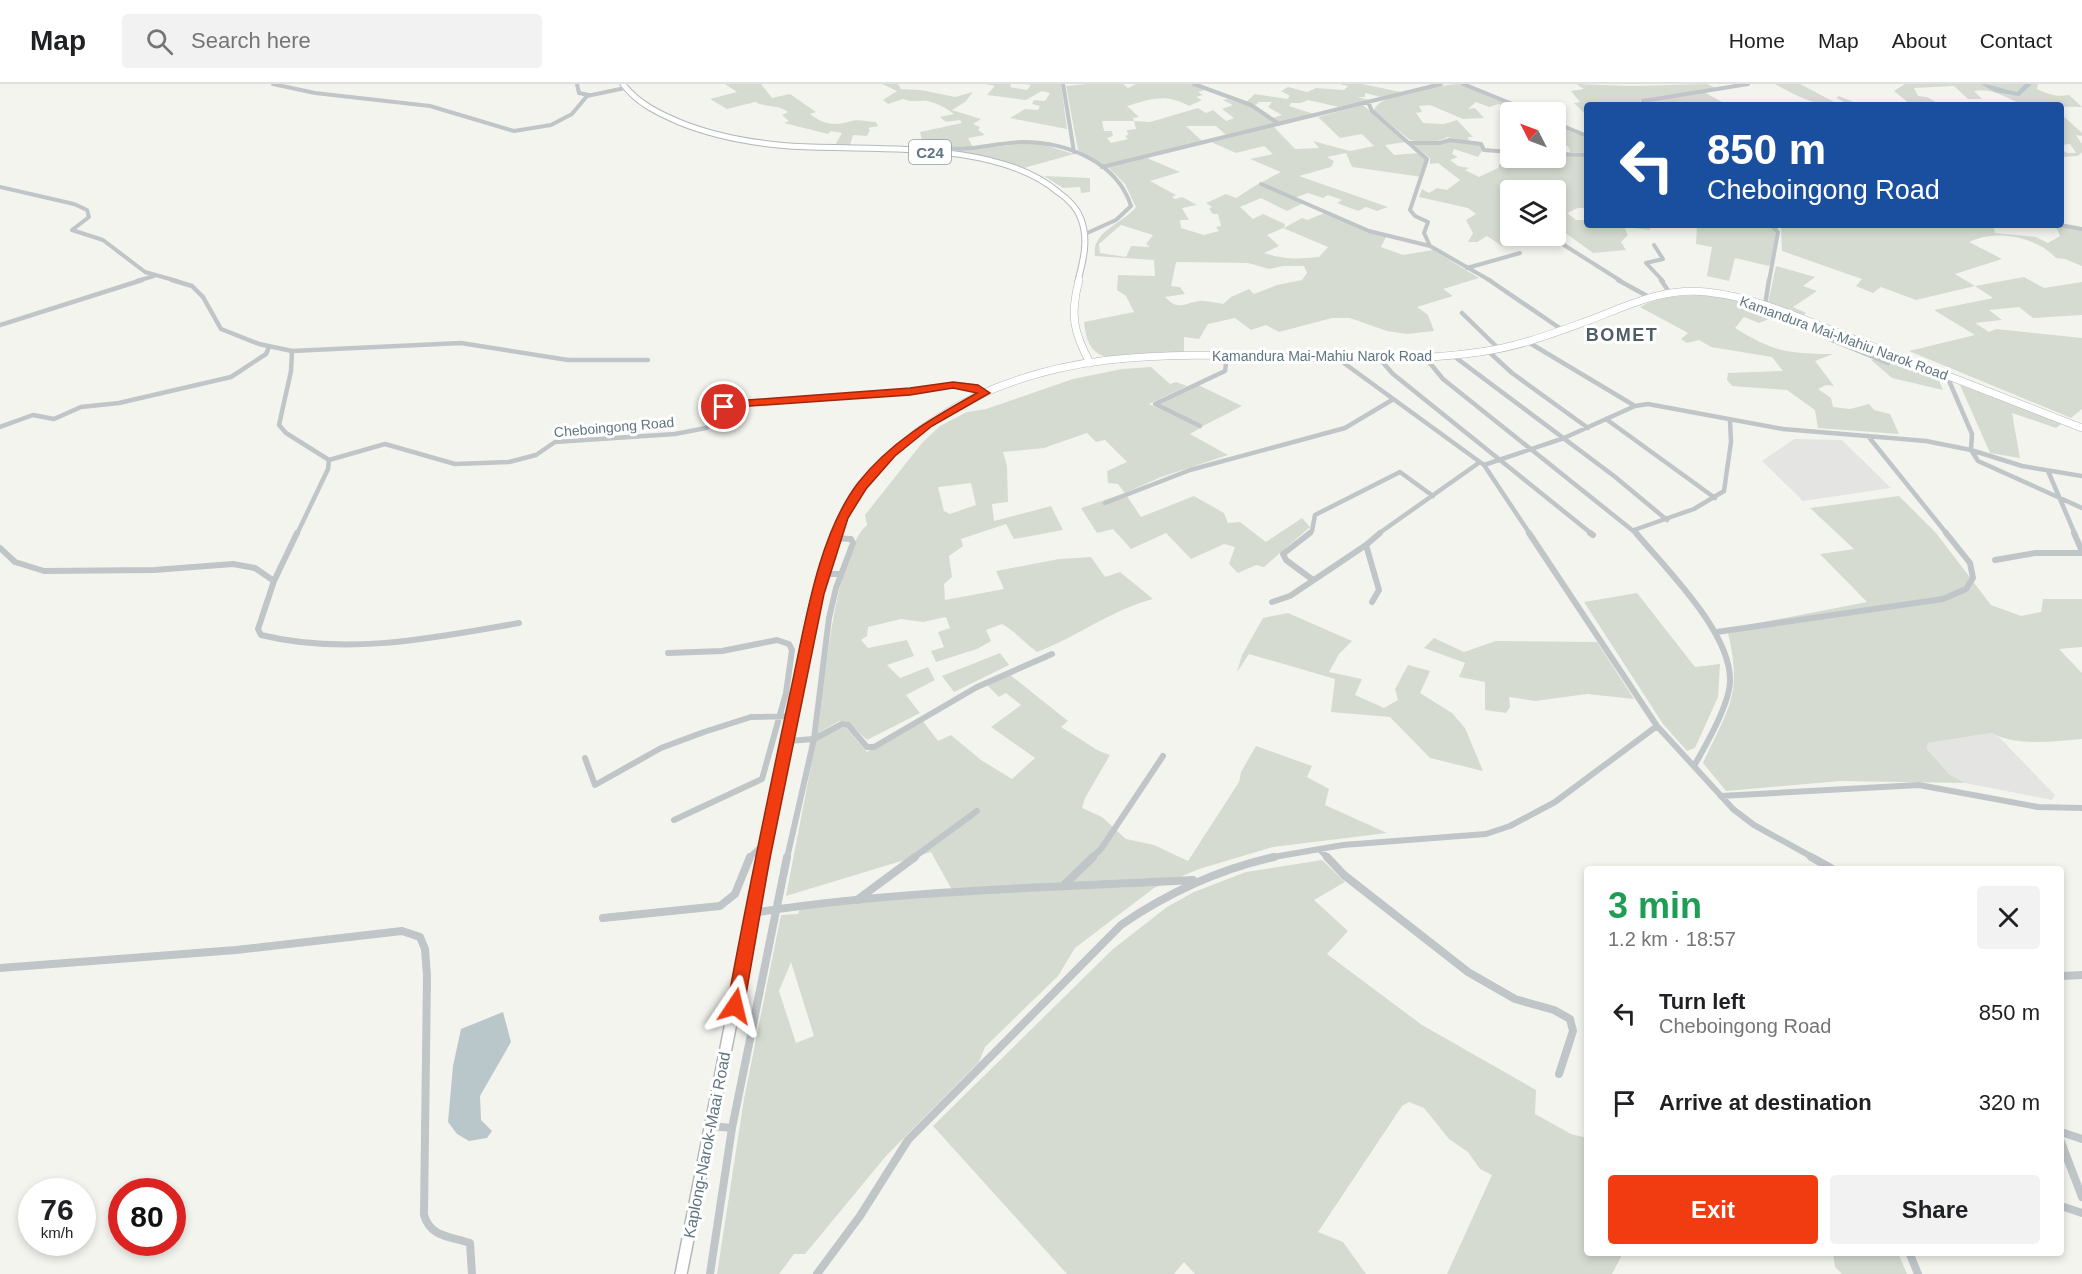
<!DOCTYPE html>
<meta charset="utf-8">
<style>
body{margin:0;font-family:Arial,sans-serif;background:#f2f2f2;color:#202124;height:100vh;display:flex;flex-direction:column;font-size:22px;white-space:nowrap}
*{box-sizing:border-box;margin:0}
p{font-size:20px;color:#757577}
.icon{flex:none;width:33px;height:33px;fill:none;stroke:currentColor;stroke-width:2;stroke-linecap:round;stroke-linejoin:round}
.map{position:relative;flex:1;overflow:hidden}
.panel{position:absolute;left:1584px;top:782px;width:480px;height:390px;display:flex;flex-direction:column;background:#fff;border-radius:6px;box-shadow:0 3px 9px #0003}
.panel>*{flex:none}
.top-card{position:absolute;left:1584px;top:18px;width:480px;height:126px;border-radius:6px;box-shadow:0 3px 9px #0003;background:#1a4fa0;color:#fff;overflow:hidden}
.needle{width:39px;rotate:312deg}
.fabs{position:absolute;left:1500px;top:18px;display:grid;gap:12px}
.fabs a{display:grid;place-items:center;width:66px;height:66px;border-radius:6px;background:#fff;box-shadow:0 3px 9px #0003;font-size:30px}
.speed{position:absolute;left:18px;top:1094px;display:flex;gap:12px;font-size:30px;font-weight:700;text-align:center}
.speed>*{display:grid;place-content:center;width:78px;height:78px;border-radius:50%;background:#fff;box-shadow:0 3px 9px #0003;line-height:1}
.speed small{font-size:15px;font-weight:400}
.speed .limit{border:9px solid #d22;background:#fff;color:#111}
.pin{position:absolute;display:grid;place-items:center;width:51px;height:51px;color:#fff;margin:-26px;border:3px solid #fff;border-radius:50%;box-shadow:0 2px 6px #0007}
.me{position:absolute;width:66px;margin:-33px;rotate:10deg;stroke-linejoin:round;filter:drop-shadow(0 0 4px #0008)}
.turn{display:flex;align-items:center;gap:21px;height:126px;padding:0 24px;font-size:27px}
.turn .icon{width:78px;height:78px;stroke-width:2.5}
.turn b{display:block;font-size:42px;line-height:51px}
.round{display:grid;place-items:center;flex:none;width:63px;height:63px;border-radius:6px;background:#f2f2f2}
.overview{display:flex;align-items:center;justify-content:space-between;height:102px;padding:0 24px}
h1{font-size:36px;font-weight:600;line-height:45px;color:#1e9e55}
.action{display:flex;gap:12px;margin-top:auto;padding:12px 24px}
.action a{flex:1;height:69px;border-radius:6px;background:#f13c11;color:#fff;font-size:24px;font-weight:600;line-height:69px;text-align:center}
.action a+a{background:#f2f2f2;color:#202124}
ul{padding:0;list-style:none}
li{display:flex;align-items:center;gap:18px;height:90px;padding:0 24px}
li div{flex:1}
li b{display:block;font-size:22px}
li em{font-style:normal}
header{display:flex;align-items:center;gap:36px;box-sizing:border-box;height:84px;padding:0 30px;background:#fff;border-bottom:2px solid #e0e0e0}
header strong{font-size:28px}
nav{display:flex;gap:33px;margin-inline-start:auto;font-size:21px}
.search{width:420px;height:54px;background:#f2f2f2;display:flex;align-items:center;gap:15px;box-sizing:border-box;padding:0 21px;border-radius:6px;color:#757577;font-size:22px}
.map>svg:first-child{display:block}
</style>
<header>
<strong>Map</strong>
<div class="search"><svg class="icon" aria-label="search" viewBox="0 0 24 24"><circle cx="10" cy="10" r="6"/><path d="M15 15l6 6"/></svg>Search here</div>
<nav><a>Home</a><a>Map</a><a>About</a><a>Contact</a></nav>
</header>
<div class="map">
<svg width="2082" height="1190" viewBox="0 0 2082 1190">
<rect width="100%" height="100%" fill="#f4f4ef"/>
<path fill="#e4e5e3" d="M1794 355 1842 356 1891 404 1803 417 1762 377Z
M1991 649 2000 654 2055 711 2052 716 1965 699 1949 690 1927 665 1928 659Z"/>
<path fill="#d5dbd0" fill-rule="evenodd" d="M725 0H761L772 14 790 10 816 28 810 30C824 41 835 42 851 37 857 35 869 38 876 38L878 42 868 44 870 46 867 52 853 51 850 61H835L842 49 831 47 828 50 784 39 789 37 782 31 788 28C776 20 767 24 755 18L727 25 710 15 737 8Z
M882 0H898L901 5 921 6 955 13 973 8 965 18 952 26 981 35 973 40 980 43 978 46 985 51 968 54 973 63 924 65 920 48 962 39 960 36 946 38 940 33 954 30C946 24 937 19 927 17 918 16 913 19 903 15L888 20 883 16 897 7Z
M985 0H1011L1010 3 1027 6 1031 1 1024 0H1061L1067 45 1010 34 1025 25 1038 26 1040 22 1032 20 1034 16 1045 17 1050 9 1042 7 1026 16 987 11 995 2Z
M1086 0H1123L1128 4 1136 0H1191L1205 6 1198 8 1203 11 1196 13 1202 16 1189 22C1165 9 1152 15 1127 22L1139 33 1133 34 1134 37 1150 38 1198 24 1206 29 1213 26 1226 37 1234 34 1222 25 1233 21 1223 16 1227 15 1253 23 1275 39 1226 51 1216 42H1186L1202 57 1103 81 1078 66 1066 2ZM1102 37H1134L1136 45 1127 46 1128 51 1125 52 1128 55 1111 59 1107 54 1113 52 1112 47H1104Z
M1339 0H1362L1401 8 1381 13 1365 9V13H1358L1369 16 1339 23 1308 16 1301 19H1291L1289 22 1314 30 1279 38 1273 34 1282 31 1268 23 1272 18H1259L1256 21 1246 18 1255 10 1287 15 1290 12 1281 7 1288 3 1307 8 1316 4 1344 6 1348 2Z
M1459 0 1528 28H1511L1499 20 1489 23 1476 18 1468 25 1475 24 1484 34 1463 35 1430 21 1419 22 1422 28 1416 29 1423 39 1444 40 1457 36 1473 53H1468L1469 57 1447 53C1437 60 1422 58 1410 56L1374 27C1376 10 1443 1 1459 0Z
M1576 0 1631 2 1707 0 1716 4 1643 16 1640 17V21H1587V32L1574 19 1580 18 1571 7 1584 5Z
M1775 0H1800L1838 20 1843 17 1836 14 1839 12 1858 20C1827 27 1802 15 1775 0Z
M1905 0H2038L2037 5C2049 11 2057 13 2069 11L2082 23C2069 22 2034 24 2024 21 2007 15 1993 3 1974 7L1982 15H1968L1954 2 1914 4 1918 12 1927 13 1941 21H1911L1894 7Z
M1704 8 1722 18 1719 19 1722 21H1643L1645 18Z
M1363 21 1406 58 1385 61 1394 71 1419 69 1426 77 1422 93 1352 83 1346 69 1327 73 1334 77 1331 83 1299 92 1388 123 1377 127 1366 123 1358 127 1337 119 1342 116 1328 111 1323 114 1308 109 1294 114 1260 99 1281 88 1250 75 1273 70 1264 62 1236 69 1211 58 1274 43 1295 65 1319 64 1313 57 1350 67 1374 62 1362 50 1340 54 1318 33Z
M2061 30 2082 49V52L2076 51 2082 60V68L2078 72 2061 73V65L2067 69H2076L2070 60 2061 61Z
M1564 44 1587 54V69L1570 68 1568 62 1559 61 1556 49Z
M1451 57 1480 60 1482 67 1478 73 1454 65 1452 70 1458 73 1450 76 1458 82 1469 84 1465 86 1479 93 1498 84 1502 74H1556V70L1587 72V124H1578L1567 129 1576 136H1587V141H1649L1650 146 1624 143 1628 151 1621 158 1626 166 1593 169 1556 142V106H1510V152H1525L1529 154 1502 162 1487 152 1477 158H1468L1473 149 1466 136 1476 130 1468 124 1419 113 1422 105 1429 109 1437 104 1447 106 1460 96 1438 79 1430 80V74L1414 61 1444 60Z
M1027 59 1044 61 1074 70 1024 84 985 73 952 68Z
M1147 74 1180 88 1150 97 1176 111 1172 113 1175 115 1182 113 1197 121 1182 124 1189 136H1180L1181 144 1204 151 1219 147 1216 143 1221 142 1218 130H1213L1209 125 1212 123 1206 119 1226 110 1236 114 1258 100 1303 119 1287 127 1261 114 1240 123 1253 135 1263 130 1285 140 1284 144 1302 134 1307 136 1325 129 1386 153 1381 163 1403 171 1433 166 1479 194 1443 205 1453 212 1417 223 1428 231 1434 247 1407 250 1387 247 1350 234H1332L1279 248 1266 241 1251 246 1235 234 1208 240 1199 255 1184 253V268L1107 273C1089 269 1086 254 1084 238L1134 228 1126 212 1117 206 1118 191 1155 192 1154 176 1095 172C1091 147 1124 139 1136 123L1125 100 1108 83ZM1121 141 1153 151 1146 160 1150 163 1131 162 1126 173 1100 169 1099 160ZM1283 144 1328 163 1319 173C1296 175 1286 176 1264 169L1279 162 1267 151ZM1176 178 1248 179 1269 185 1283 182H1304L1307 189 1302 196 1277 201 1254 210 1249 205 1231 213 1223 220C1215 219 1206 216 1199 217 1182 220 1179 227 1165 213L1185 210 1180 203 1171 202Z
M1044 92 1090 94V108L1081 109 1080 103 1063 104Z
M1697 141H1769L1776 147 1774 171 1769 182 1735 174 1729 197 1707 192 1712 163 1696 160Z
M1776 141H1993L1995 149 2036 153 2048 159 2060 152 2055 141 2082 146V182L2065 175 2056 174C2035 152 1996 145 1969 158L2002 175 1955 190 1975 202 2024 193 2044 204 2082 198V231L2033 234 2019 223 1989 226 2002 236 1975 239 1989 248 1996 245 2082 254V325L2071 334 1909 267 1975 251 1934 226 1993 214 1975 202 1916 216 1881 203 1873 209 1856 202 1862 195 1782 167 1781 144Z
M1776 182 1815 193 1803 202 1817 207 1793 223 1806 229 1802 233 1768 219Z
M1702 211 1731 213 1799 236 1793 242 1772 234 1759 239 1744 233 1735 244C1776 269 1787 269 1833 270L1815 277 1834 302 1826 301 1818 305 1831 314 1833 323 1850 325 1869 320 1874 326 1890 330 1899 350 1818 344 1815 326 1787 306 1732 302 1727 296 1728 289 1783 287 1772 273 1711 263 1699 256 1687 259 1681 255 1688 249 1640 223C1659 212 1681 212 1702 211Z
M1887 272 1937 292 1943 306 1892 294 1871 276Z
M1151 283 1170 300 1176 298 1187 302 1149 320 1200 344 1190 350 1228 371 1161 393 1125 409 1141 433 1194 412 1224 429 1228 439 1240 438 1266 458 1302 434 1310 443 1264 483 1256 481 1238 489 1229 480 1235 463 1224 460 1191 475 1166 449 1131 465 1113 445 1097 449 1081 424 1125 409 1118 400 1108 399 1107 387 1127 378 1105 356 1096 358 1087 349 1044 364 1003 368 1007 382 1008 418 992 420 994 437 1051 422 1063 446 1014 455 1006 440 961 455 963 462 949 472 952 493 944 500 945 516 1004 505 996 487 1059 475 1091 473 1105 493 1120 488 1153 515C1111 526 1077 553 1037 568 1024 559 1015 547 1002 540L986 546 991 557 977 565 936 578 931 567 944 563 938 548 950 544 946 533 923 538 901 535 868 543 867 552 861 556 868 564 907 556 914 572 887 581 900 594 928 583 935 596 906 611 920 629 867 656 848 638 839 637 818 649C824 604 835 468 867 441L865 431 922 359 940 342 967 328 986 325 1073 295 1122 285ZM971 399 976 421 950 430 944 427 938 403Z
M1198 301 1242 322 1203 342 1160 322 1161 318Z
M1960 301 2063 339 2056 344 2012 329 2020 374 1990 369Z
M1899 412 1936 449 1991 521 2021 532 2041 528 2043 515H2082V563L2059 565 2082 589V655C2052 657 2019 663 1991 649L1928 659 1927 665 1949 690 1965 699 1840 697 1726 707 1703 679C1730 621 1743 610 1727 545L1867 518 1820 470 1854 465 1810 424Z
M1637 509 1695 583 1720 580 1718 613 1695 664 1687 667 1663 640 1584 518Z
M1288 529 1352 557 1339 570 1329 588 1362 595 1355 611 1384 624 1398 616 1395 605 1408 581 1430 587 1420 609 1452 629 1465 644 1483 687 1430 674 1390 633 1331 628 1335 595 1249 570 1237 588 1242 571 1263 534Z
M1434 554 1464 568 1496 557 1597 558 1634 615 1587 610 1535 617 1509 613 1510 623 1506 629 1485 626V598L1459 593 1465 579 1424 564Z
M1000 569 1009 581 954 608 942 592Z
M1009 590 1068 637 1061 643 1099 667 1110 671 1085 714 1082 724 1102 733 1126 755 1154 761 1188 777 1239 698 1241 688 1256 662 1312 682 1307 693 1329 705 1325 721 1387 749 1273 763 1199 785 1154 804 1075 864 1058 892 985 963 979 978 886 1072 805 1170H794L779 1190H717L744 1015 781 831 798 830 803 818 952 806 931 768 786 812 816 656 841 643 846 644 867 668 922 636 938 657 951 651 981 676 1012 695 1035 674 991 643 1021 621 1006 609 999 613 987 601ZM791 878 814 952 796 959 779 907Z
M1322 776 1345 798 1314 816 1348 847 1327 870 1422 941 1536 1006 1535 1030 1571 1050 1587 1054V1168L1623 1169 1612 1190H1447L1492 1091 1480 1085 1468 1068 1449 1055 1424 1024 1409 1018 1402 1022 1318 1148 1343 1158 1366 1190H1195L1184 1178 1174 1190H1067L933 1042 1113 865 1167 823 1194 808 1246 788Z
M1833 1169H1898L1907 1190H1842L1835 1183Z"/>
<path fill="#b9c7cb" d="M503 928 511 958 480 1012 481 1036 492 1047 487 1054 469 1057 457 1050 448 1038 453 982 461 945Z"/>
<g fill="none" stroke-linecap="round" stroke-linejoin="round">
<path fill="#b9c7cb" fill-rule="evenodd" d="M1981 0C1991 0 2005 6 2017 8L2025 0H2032L2019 12 1995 8Z"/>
<defs>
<path id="primary-far1" d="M623 0C637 19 658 29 679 38 713 52 752 59 789 62 867 67 996 55 1058 108 1068 115 1077 123 1081 135 1089 156 1083 177 1078 197"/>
<path id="primary" d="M1079 196C1070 231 1073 247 1090 279"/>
<path id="trunk-far2" d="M835 450C857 401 891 364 936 335 1100 228 1300 294 1480 268 1518 263 1554 249 1590 236 1629 221 1664 203 1707 208 1761 214 1811 239 1861 258 1935 287 2008 315 2082 344"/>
<path id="trunk-far1" d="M763 774 810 541 825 480 836 449"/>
<path id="trunk" d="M681 1190 764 773"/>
</defs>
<use href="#primary-far1" stroke="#b3b8bb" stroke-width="7"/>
<use href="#primary" stroke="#b3b8bb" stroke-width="8"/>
<use href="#trunk-far2" stroke="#b4b8bb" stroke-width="8"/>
<use href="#trunk-far1" stroke="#b4b8bb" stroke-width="11"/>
<use href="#trunk" stroke="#b4b8bb" stroke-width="14"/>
<path stroke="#c0c5c8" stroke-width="4" d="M577 0 579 9 589 11
M1063 0 1074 68
M1194 0 1251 21 1279 40
M1463 0 1532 28
M1368 18 1372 27 1427 75 1410 126 1415 132 1428 138 1424 149 1430 162 1491 197
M1642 21 1643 17 1748 0
M1556 39 1587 52
M1410 59H1440L1450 56 1481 60 1484 66 1510 68
M932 68C945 63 959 66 973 64 990 62 1007 58 1023 58 1067 58 1117 78 1131 122L1116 136 1085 150
M1556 70 1587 71
M1102 83 1441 0
M1261 100 1369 147 1430 162
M0 103 74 120 87 126 89 133 72 146 103 156 145 188 177 197
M2060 141 2082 145
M1564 161 1621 197
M1654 161 1663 175 1646 179 1663 197
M1467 184 1520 169
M137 197 154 192
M1769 197 1778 148 1771 141"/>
<path stroke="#c0c5c8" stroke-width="4.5" d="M172 196 192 202 203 213 221 245 259 260 292 267 461 259 568 276H648
M1489 196 1561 245
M1618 196 1649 213
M1661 196 1669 208
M1765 221 1769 196
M1462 229 1499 265
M1807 237V244L1817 250 1888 279
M0 241 142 196
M1528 258 1635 322
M292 267 291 287 279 341 286 349 329 376 385 360 455 380 509 378 536 371 555 358 675 350 706 344 714 339 721 325 735 320 911 308 953 301 974 303 985 309
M1488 267 1512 289 1588 344
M1451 270 1614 392 1667 436
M1425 273 1443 295 1637 450
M1337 274 1484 381 1530 450
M1379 274 1393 290 1592 450
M1947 292 1972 350 1971 366 1978 377 2082 424
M1606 335 1715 414
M1200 342 1155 320 1225 287 1227 272
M0 343 33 331 54 335 81 323 119 319 231 293 266 270 269 263
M1868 352 1947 450
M1484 381 1564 354 1635 322 1648 320 1783 345 1926 357 1971 366 2022 382 2082 392
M2048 387 2075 450
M1105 419 1190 386 1345 344 1392 316
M1634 446 1694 425 1724 407 1731 358 1730 337
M297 450 328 385 329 376
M1308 450 1312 447 1315 431 1400 388 1433 412
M1378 450 1480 378"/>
<path stroke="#c0c5c8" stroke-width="6" d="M297 449 274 497 258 545 261 551C346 572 434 554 519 539
M1310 449 1283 470 1286 476 1313 496
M1529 449 1657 642 1733 725 1754 741 1814 774
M1590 449 1593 451
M1636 449C1666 485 1732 549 1730 598 1729 621 1706 661 1694 682
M2074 449 2082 467
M0 464 15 478 44 487 154 486 233 480 255 484 274 497
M1995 476 2035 469H2082
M823 490H841
M1272 518 1290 512 1366 461
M1372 518 1379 506 1366 461 1380 449
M1717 548 1943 515 1966 505 1973 494 1970 479 1946 449
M668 569 722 567 777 556 789 560 792 566 786 609 762 695 674 736
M788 657 814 655 842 640 848 641 867 663H874L977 603 1052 570
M585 674 595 701 661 664 704 648 751 633 793 632
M1721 712 1919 701 2038 723 2082 724
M1320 766 1328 774
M749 774 766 758
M787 774 814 655 829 534 836 504 853 459 851 455 834 454
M913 774 977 727
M1091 774 1101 765 1163 672
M1268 774 1343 761 1486 750 1510 742 1555 718 1657 642"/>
<path stroke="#c0c5c8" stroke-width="8" d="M1327 773 1344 791 1468 888 1515 915 1554 926 1570 935 1573 947 1559 990
M1811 773 1831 784
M1063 802 1093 773
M857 816 915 773
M752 829C897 806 1046 804 1193 796
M603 834 720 822 735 810 750 773
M0 884 236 866 402 847 420 853 425 865 427 892 424 1131C431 1154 450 1152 470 1159L472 1190
M2061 892 2082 891
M710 1042 732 1044
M2061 1048 2082 1055
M2061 1058 2082 1113
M2061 1122 2082 1129
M1909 1168 1918 1190
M710 1190 732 1044 787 773
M817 1190 860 1132 908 1056 1121 841C1169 808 1217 786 1274 773"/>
<path stroke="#c0c5c8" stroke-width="4" d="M273 0 315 9 430 22 514 47 551 41 572 30 587 12 625 4"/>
<use href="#primary-far1" stroke="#fff" stroke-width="5"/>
<use href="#primary" stroke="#fff" stroke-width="7"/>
<use href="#trunk-far2" stroke="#fff" stroke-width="7"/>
<use href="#trunk-far1" stroke="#fff" stroke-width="9"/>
<use href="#trunk" stroke="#fff" stroke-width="11"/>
</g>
<path fill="#f13c11" stroke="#9d270b" stroke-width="1.5" d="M953 298 978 301 990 309 932 342 895 372 866 405 848 434 824 510 769 779 744 922 741 928 735 930 729 928 727 922C746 819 767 717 789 614 804 548 816 454 858 399 890 358 932 334 977 309L953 304 910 311 736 323 724 326 718 323 735 317 910 304Z"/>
<g text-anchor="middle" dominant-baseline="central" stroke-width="6" stroke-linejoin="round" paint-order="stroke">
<g font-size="14" fill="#607583" stroke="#fff">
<text transform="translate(1844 254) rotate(20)">Kamandura Mai-Mahiu Narok Road</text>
<text x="1322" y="272">Kamandura Mai-Mahiu Narok Road</text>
<text transform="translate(614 343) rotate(-5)">Cheboingong Road</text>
</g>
<rect fill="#fff" stroke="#909ea8" stroke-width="1.5" x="909" y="56" width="42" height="24" rx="4.5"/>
<g font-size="15" font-weight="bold" fill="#607583">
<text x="930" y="68">C24</text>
</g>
<g font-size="16" fill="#607583" stroke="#fff">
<text transform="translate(707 1061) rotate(-79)">Kaplong-Narok-Maai Road</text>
</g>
<g font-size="18" font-weight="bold" letter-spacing="1.5" fill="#4f5d67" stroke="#fff">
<text x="1622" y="251">BOMET</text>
</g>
</g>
</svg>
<div class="fabs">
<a><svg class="needle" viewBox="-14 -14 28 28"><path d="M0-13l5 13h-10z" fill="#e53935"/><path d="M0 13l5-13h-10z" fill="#757577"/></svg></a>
<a><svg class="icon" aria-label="layers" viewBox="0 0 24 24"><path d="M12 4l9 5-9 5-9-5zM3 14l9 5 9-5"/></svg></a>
</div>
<div class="speed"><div>76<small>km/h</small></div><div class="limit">80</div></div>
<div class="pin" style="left:724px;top:323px;background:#d93025"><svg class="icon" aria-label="arrive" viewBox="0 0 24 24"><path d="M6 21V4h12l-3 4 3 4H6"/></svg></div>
<svg class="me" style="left:735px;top:922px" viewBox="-20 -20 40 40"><path d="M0-17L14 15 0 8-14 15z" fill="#f13c11" stroke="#fff" stroke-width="4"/></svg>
<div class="top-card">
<div class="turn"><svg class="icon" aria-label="left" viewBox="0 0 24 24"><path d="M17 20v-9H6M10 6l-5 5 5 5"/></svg><div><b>850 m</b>Cheboingong Road</div></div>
</div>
<section class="panel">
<div class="overview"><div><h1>3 min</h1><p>1.2 km · 18:57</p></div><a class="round"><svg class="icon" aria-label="close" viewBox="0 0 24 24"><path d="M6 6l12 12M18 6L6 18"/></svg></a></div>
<ul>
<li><svg class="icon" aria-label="left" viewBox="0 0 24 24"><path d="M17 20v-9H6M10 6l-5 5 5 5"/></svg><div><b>Turn left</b><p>Cheboingong Road</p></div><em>850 m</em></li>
<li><svg class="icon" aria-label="arrive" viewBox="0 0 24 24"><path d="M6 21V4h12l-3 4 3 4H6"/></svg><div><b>Arrive at destination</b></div><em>320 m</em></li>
</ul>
<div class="action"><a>Exit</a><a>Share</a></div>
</section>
</div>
